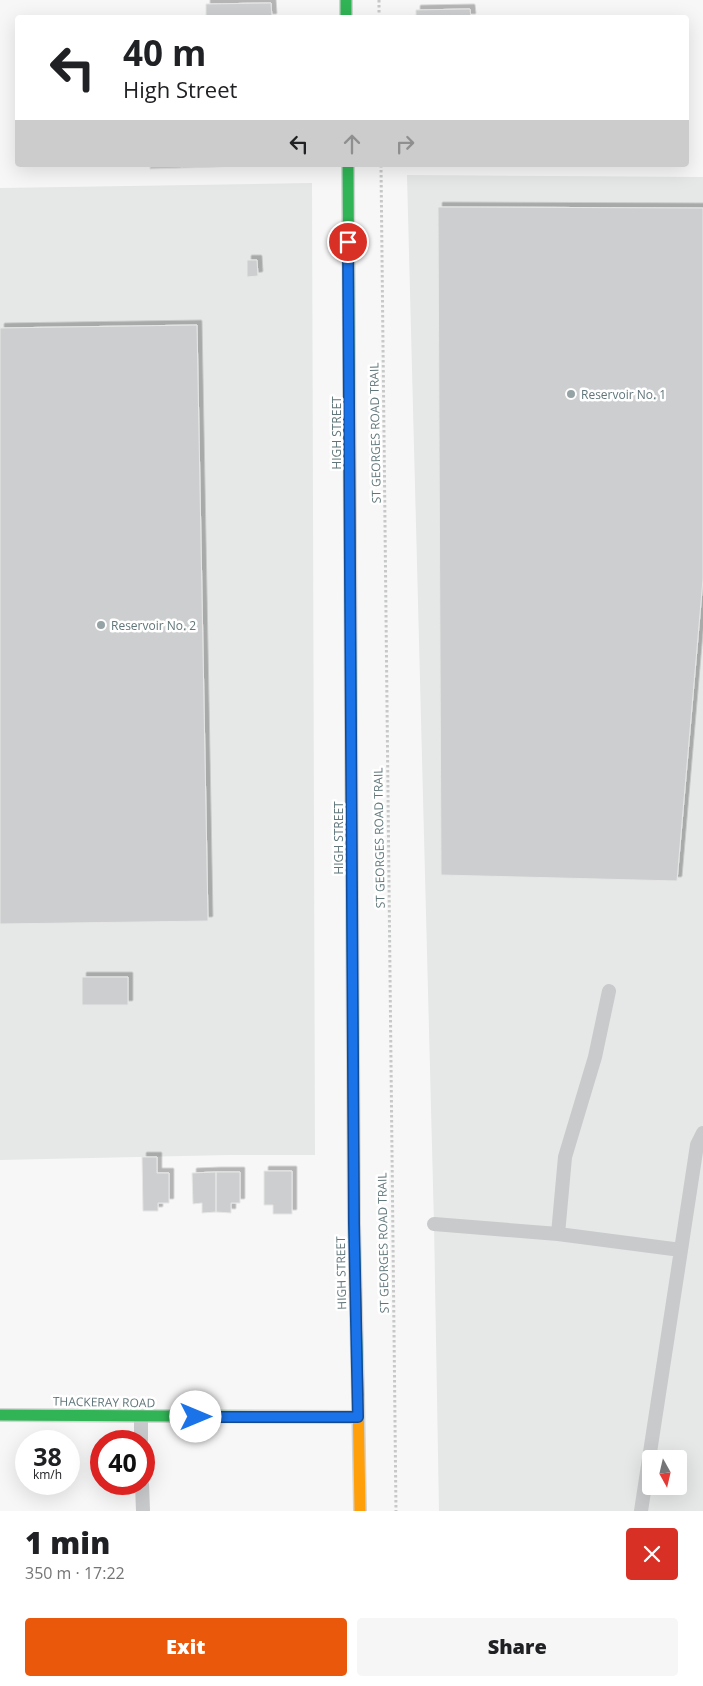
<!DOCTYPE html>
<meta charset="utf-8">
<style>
body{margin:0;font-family:"Open Sans",sans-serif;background:#f6f6f6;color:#202124;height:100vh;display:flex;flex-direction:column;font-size:19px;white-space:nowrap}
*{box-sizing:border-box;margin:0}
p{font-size:16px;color:#757577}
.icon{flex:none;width:28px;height:28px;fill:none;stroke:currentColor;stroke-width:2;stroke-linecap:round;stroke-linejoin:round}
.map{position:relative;height:1511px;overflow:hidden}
.side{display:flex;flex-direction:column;background:#fff;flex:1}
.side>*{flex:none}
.guide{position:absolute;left:15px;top:15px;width:674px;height:152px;border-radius:5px;box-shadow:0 5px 20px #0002;background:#fff;color:#202124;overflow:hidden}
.needle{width:32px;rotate:172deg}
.controls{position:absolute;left:642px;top:1450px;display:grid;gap:10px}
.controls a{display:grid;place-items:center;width:45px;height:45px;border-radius:5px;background:#fff;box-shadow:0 5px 20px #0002;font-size:25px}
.speed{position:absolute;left:15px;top:1430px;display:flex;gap:10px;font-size:25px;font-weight:700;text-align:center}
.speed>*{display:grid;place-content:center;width:65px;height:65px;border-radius:50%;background:#fff;box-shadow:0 5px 20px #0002;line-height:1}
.speed small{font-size:12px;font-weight:400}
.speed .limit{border:8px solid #d22;background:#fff;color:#111}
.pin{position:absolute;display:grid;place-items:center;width:42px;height:42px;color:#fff;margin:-21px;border:2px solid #fff;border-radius:50%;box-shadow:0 1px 5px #0007}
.me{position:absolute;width:55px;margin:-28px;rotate:90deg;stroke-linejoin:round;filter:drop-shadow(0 0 4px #0008)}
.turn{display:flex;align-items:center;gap:18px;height:105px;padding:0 25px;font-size:22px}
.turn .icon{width:65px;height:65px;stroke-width:2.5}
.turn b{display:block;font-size:35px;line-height:42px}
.lanes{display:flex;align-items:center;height:48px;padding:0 25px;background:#0003;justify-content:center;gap:25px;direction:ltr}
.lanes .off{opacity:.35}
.round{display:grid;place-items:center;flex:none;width:52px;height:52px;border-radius:5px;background:#f6f6f6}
.head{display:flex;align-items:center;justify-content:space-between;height:85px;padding:0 25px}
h1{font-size:30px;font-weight:800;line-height:38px}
.primary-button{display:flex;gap:10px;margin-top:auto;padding:10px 25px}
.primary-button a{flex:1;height:58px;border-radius:5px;background:#ea580c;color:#fff;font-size:20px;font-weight:800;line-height:58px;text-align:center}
.primary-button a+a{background:#f6f6f6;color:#202124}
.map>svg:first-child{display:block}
</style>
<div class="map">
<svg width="703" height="1511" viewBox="0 0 703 1511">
<defs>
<filter id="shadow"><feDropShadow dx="4.5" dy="-4.5" stdDeviation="0" flood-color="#0004"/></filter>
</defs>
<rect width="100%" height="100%" fill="#f7f7f7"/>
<path fill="#e5e8e7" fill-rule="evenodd" d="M407 175 703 177V1511H439L434 1224ZM651 1459H679V1486H651Z
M312 183 315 1155H229L0 1160V188Z"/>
<path fill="#cccecf" stroke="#e6e6e6" filter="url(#shadow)" d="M271 3 272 18H206V4Z
M470 9 471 18H416V10Z
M150 165H182V168L150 169Z
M182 165H215V167L182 168Z
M215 165H253L215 167Z
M438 207 703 208V579L677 881 441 875Z
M247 260H257L258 276 247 277Z
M197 325 208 921 0 924V328Z
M82 977H128V1005H82Z
M142 1157H157V1173H169V1203H158V1211H143Z
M264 1171H292V1214H273V1205H264Z
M216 1172H240V1203H231V1213L216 1212Z
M216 1172V1212L202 1213V1203L193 1204 192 1173Z"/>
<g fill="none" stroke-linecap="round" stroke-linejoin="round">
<defs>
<path id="fast" d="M346 0V18
M348 165 351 722
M352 893 354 1223 358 1395
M0 1415 358 1417"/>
<path id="slow" d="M351 722 352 893
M358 1395 360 1511"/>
</defs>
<use href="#fast" stroke="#d2d4d4" stroke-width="14"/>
<use href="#slow" stroke="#d2d4d4" stroke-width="14"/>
<path stroke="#c7c8c8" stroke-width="3" stroke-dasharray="2.5 2.5" stroke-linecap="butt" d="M379 0V18
M381 165 396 1511"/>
<path stroke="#c8cacb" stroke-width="14" d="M434 1224 558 1234 681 1250 697 1145 703 1133
M558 1234 565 1157 595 1057 609 991
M141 1417V1441
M142 1484 143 1511
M641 1511 681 1250"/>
<use href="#fast" stroke="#30b455" stroke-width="11"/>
<use href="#slow" stroke="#ff9f0a" stroke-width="11"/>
</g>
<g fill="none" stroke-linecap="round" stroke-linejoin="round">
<defs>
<path id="route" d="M196 1417H358L354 1223 348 242"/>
</defs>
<use href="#route" stroke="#114b97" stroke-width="12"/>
<use href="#route" stroke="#1a73e8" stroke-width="9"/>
</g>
<g fill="#95a3a6" stroke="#fff" stroke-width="2">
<circle cx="571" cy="394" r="5"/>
<circle cx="101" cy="625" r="5"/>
</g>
<g text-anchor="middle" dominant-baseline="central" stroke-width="5" stroke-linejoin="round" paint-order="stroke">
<g font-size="12" fill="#60767a" stroke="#fff" text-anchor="start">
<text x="581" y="394">Reservoir No. 1</text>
<text x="111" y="625">Reservoir No. 2</text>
</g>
<g font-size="12" fill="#60767a" stroke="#fff">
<text transform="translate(336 433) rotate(-90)">HIGH STREET</text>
<text transform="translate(375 433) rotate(-91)">ST GEORGES ROAD TRAIL</text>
<text transform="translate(338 838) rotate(-90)">HIGH STREET</text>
<text transform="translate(379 838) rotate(-91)">ST GEORGES ROAD TRAIL</text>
<text transform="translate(383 1243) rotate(-91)">ST GEORGES ROAD TRAIL</text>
<text transform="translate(341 1273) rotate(-91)">HIGH STREET</text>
<text transform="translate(104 1402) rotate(1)">THACKERAY ROAD</text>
</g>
</g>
</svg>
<div class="controls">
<a><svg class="needle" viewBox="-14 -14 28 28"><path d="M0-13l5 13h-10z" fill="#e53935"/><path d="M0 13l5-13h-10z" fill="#757577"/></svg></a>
</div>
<div class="speed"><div>38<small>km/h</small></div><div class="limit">40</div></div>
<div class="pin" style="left:348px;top:242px;background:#d93025"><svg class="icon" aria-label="arrive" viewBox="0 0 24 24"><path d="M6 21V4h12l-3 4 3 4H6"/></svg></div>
<svg class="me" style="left:196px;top:1417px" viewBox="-20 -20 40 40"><circle r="19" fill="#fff"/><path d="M0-13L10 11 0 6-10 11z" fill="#1a73e8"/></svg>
<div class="guide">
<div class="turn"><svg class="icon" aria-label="left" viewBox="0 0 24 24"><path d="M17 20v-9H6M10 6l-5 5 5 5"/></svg><div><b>40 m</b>High Street</div></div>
<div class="lanes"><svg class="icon" aria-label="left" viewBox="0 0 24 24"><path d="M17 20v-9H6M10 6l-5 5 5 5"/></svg><svg class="icon off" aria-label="ahead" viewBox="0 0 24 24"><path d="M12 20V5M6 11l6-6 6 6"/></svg><svg class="icon off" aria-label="right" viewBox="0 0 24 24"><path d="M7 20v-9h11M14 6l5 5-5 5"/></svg></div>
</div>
</div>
<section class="side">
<div class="head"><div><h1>1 min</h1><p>350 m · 17:22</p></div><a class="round" style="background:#d93025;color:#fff"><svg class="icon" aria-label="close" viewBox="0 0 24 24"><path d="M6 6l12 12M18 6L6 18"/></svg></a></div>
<div class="primary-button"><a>Exit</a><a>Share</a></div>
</section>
